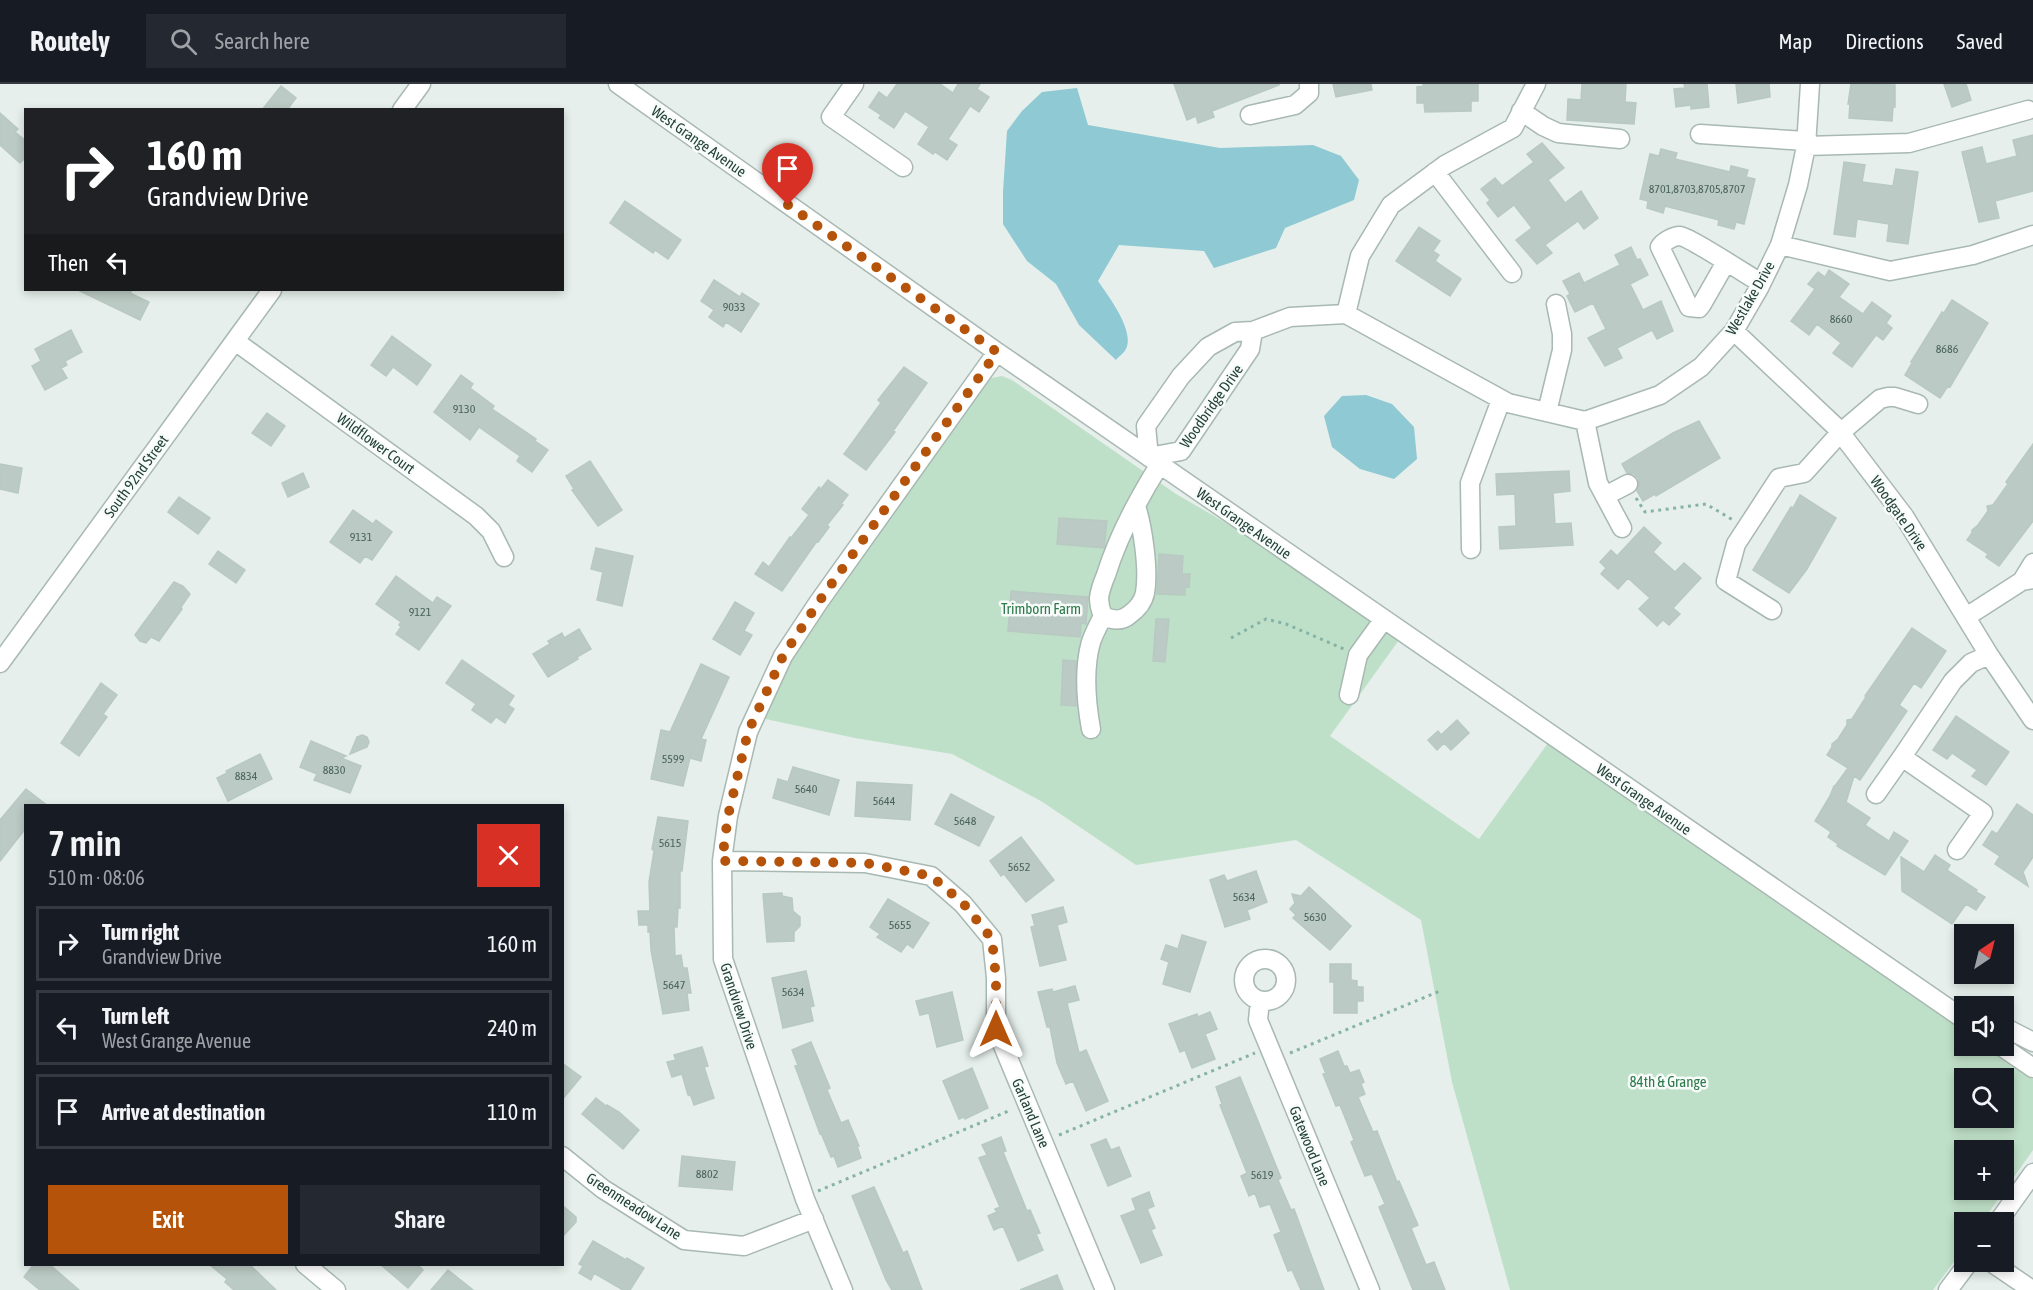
<!DOCTYPE html>
<meta charset="utf-8">
<style>
body{margin:0;font-family:"Asap Condensed",sans-serif;background:#242831;color:#f1f3f6;height:100vh;display:flex;flex-direction:column;font-size:22px;white-space:nowrap}
*{box-sizing:border-box;margin:0}
p{font-size:20px;color:#9ea1a6}
.icon{flex:none;width:33px;height:33px;fill:none;stroke:currentColor;stroke-width:2;stroke-linecap:round;stroke-linejoin:round}
.map{position:relative;flex:1;overflow:hidden}
.panel{position:absolute;left:24px;top:720px;width:540px;height:462px;display:flex;flex-direction:column;background:#171b24;border-radius:0px;box-shadow:0 3px 9px #0003}
.panel>*{flex:none}
.guide{position:absolute;left:24px;top:24px;width:540px;height:183px;border-radius:0px;box-shadow:0 3px 9px #0003;background:#202124;color:#fff;overflow:hidden}
.needle{width:39px;rotate:35deg}
.fabs{position:absolute;left:1954px;top:840px;display:grid;gap:12px}
.fabs a{display:grid;place-items:center;width:60px;height:60px;border-radius:0px;background:#171b24;box-shadow:0 3px 9px #0003;font-size:30px}
.pin{position:absolute;display:grid;place-items:center;width:51px;height:51px;color:#fff;margin:-62px -26px;border-radius:50% 50% 50% 0;rotate:-45deg;box-shadow:0 0 6px #0007}
.pin .icon{rotate:45deg}
.me{position:absolute;width:66px;margin:-33px;rotate:0deg;stroke-linejoin:round;filter:drop-shadow(0 0 4px #0008)}
.turn{display:flex;align-items:center;gap:21px;height:126px;padding:0 24px;font-size:27px}
.turn .icon{width:78px;height:78px;stroke-width:2.5}
.turn b{display:block;font-size:42px;line-height:51px}
.then{display:flex;align-items:center;height:57px;padding:0 24px;background:#0003;gap:12px;font-size:22px}
.round{display:grid;place-items:center;flex:none;width:63px;height:63px;border-radius:0px;background:#242831}
.head{display:flex;align-items:center;justify-content:space-between;height:102px;padding:0 24px}
h1{font-size:36px;font-weight:600;line-height:45px}
.cta{display:flex;gap:12px;margin-top:auto;padding:12px 24px}
.cta a{flex:1;height:69px;border-radius:0px;background:#b45309;color:#fff;font-size:24px;font-weight:600;line-height:69px;text-align:center}
.cta a+a{background:#242831;color:#f1f3f6}
ul{padding:0;list-style:none}
li{display:flex;align-items:center;gap:18px;height:75px;margin:0 12px 9px;padding:0 12px;border:3px solid #363941;border-radius:0px}
li div{flex:1}
li b{display:block;font-size:22px}
li em{font-style:normal}
header{display:flex;align-items:center;gap:36px;box-sizing:border-box;height:84px;padding:0 30px;background:#171b24;border-bottom:2px solid #363941}
header strong{font-size:28px}
nav{display:flex;gap:33px;margin-inline-start:auto;font-size:21px}
.search{width:420px;height:54px;background:#242831;display:flex;align-items:center;gap:15px;box-sizing:border-box;padding:0 21px;border-radius:0px;color:#9ea1a6;font-size:22px}
.map>svg:first-child{display:block}
</style>
<header>
<strong>Routely</strong>
<div class="search"><svg class="icon" aria-label="search" viewBox="0 0 24 24"><circle cx="10" cy="10" r="6"/><path d="M15 15l6 6"/></svg>Search here</div>
<nav><a>Map</a><a>Directions</a><a>Saved</a></nav>
</header>
<div class="map">
<svg width="2033" height="1206" viewBox="0 0 2033 1206">
<rect width="100%" height="100%" fill="#e6efeb"/>
<path fill="#bfe0c8" fill-rule="evenodd" d="M1002 292 1012 296 1176 410 1247 451 1399 556 1330 652 1479 755 1548 659 1965 948V962H1984L2033 995V1066L1982 1138H1965V1163L1933 1206H1510L1452 998 1421 836 1296 756 1136 781 1041 717 952 670 855 654 761 634 793 571 808 548 985 299 992 294ZM1965 994H2004V1034H1965ZM1965 1066H2004V1106H1965Z"/>
<path fill="#8ec9d4" d="M1077 4 1088 41 1220 64 1313 61 1341 72 1359 96 1354 116 1285 144 1276 164 1214 184 1204 167 1119 161 1098 197C1108 212 1135 246 1126 265 1124 269 1118 273 1116 276L1079 241 1056 200 1027 177 1003 140V108L1007 47 1022 27 1042 8Z
M1366 311 1392 320 1414 343 1417 375 1394 395 1360 385 1332 363 1324 332 1342 312Z"/>
<path fill="#bbcac4" stroke="#b8c9c2" stroke-width="1.5" d="M897 0H940L953 9 958 0H980L977 5 989 13 979 28 970 22 948 55 957 61 947 76 935 68 933 70 918 60 929 43 905 27 894 44 879 34 881 31 869 23 879 8 887 14Z
M1174 0H1279V1L1212 27 1214 33 1198 39 1196 32 1187 36Z
M1333 0H1371L1372 6 1336 13Z
M1423 0H1478V17H1471V27L1425 28 1424 19H1417V3L1424 2Z
M1582 0H1626L1625 18 1636 19 1634 40 1567 36 1568 15 1581 16Z
M1684 0H1707L1709 23 1691 25V21L1676 23 1674 5 1685 4Z
M1736 0H1769L1770 13 1738 19Z
M1851 0 1895 1V23H1893L1892 37 1849 34 1850 20H1848Z
M1944 0H1966L1971 16 1952 23Z
M281 2 296 14 287 26H262Z
M0 29 18 45 15 48 26 57V73L20 79 0 61Z
M2033 51V107L1995 117 1999 134 1979 138 1962 68 1982 63 1986 80 2017 72 2013 56Z
M1542 59 1564 84 1548 96 1565 119 1581 107 1598 134 1584 145 1578 137 1545 161 1552 169 1537 180 1516 156 1532 144 1514 121 1498 133 1487 119 1490 116 1481 105 1495 94 1502 102 1534 78 1527 70Z
M1661 65 1677 69 1675 75 1730 88 1731 82 1748 86 1746 93 1755 95 1744 140 1736 138 1734 145 1718 141 1719 136 1665 122 1663 129 1647 124 1648 117 1640 115 1650 70 1659 72Z
M1844 78 1865 81 1862 98 1893 102 1896 85 1918 88 1908 160 1887 157 1889 140 1857 135 1855 153 1834 150Z
M625 117 681 156 668 175 655 166 653 169 610 139Z
M1419 143 1440 157 1433 167 1439 171 1435 177 1461 195 1450 212 1396 177Z
M1631 163 1637 176 1640 175 1648 191 1630 200 1643 226 1661 217 1673 247 1657 255 1652 246 1617 264 1622 274 1605 282 1588 254 1606 245 1593 219 1575 228 1567 212 1570 210 1563 197 1579 189 1584 199 1620 181 1615 171Z
M1829 186 1849 200 1839 213 1863 230 1872 218 1891 232 1886 239 1892 244 1883 256 1876 251 1852 283 1833 269 1841 259 1817 240 1809 251 1791 237 1815 205 1808 200 1818 188 1825 193Z
M714 196 740 213 742 209 759 220 741 248 726 238 723 243 709 233 714 226 701 217Z
M78 206H132L130 209 149 218 140 236Z
M1952 216 1988 239 1950 303 1948 302 1940 314 1905 291 1912 279 1911 278 1942 228 1944 229Z
M71 246 82 268 65 277 67 281 61 284 67 294 45 306 32 282 41 277 35 265Z
M392 252 431 281 417 301 393 283 386 292 371 281Z
M904 283 927 299 893 347 895 348 866 386 844 370 881 319 878 316Z
M461 291 473 300 470 304 494 322 492 325 536 355 535 357 548 366 532 388 517 377 520 372 479 343 470 356 434 328Z
M267 329 285 342 271 362 252 349Z
M1699 337 1720 374 1656 412 1655 410 1643 417 1637 407 1639 401 1638 394 1634 390 1627 389 1622 380 1673 349Z
M2033 360V437L1999 482 1986 473 1988 470 1967 456 1972 449V446L1978 441 1988 427 1987 422 1993 421 2008 400 2006 398Z
M590 377 622 426 598 442 572 406 574 405 566 392Z
M0 380 22 384 18 409 0 405Z
M1569 387 1570 407 1553 409 1555 440 1571 439 1573 461 1500 465 1499 443 1516 442 1515 410 1497 411 1496 390Z
M303 389 309 403 288 413 282 399Z
M828 396 848 411 841 420 843 421 827 441 829 443 818 458 817 457 782 507 755 490 763 478 769 483 790 453 791 454 809 431 802 425 819 403 821 405Z
M1800 411 1836 434 1807 485 1789 509 1753 486 1791 423 1793 424Z
M179 413 210 434 198 450 168 428Z
M353 426 373 440 376 436 392 448 372 476 365 472 360 479 330 458Z
M1059 434 1107 437 1104 464 1057 460Z
M1644 443 1661 459 1653 468 1675 488 1684 479 1701 494 1673 524 1680 530 1669 541 1663 536 1657 542 1639 525 1650 514 1628 494 1618 505 1601 490 1606 484 1600 478 1611 466 1617 472Z
M596 464 633 472 622 522 597 516 603 488 591 485Z
M218 467 245 486 236 499 209 480Z
M1159 470 1183 472 1182 490H1190L1189 503H1185V511L1157 510Z
M396 492 433 519 437 513 451 522 419 566 396 550 401 543 399 541 401 538 376 520Z
M174 498 183 502 190 510 181 523 182 525 159 557 151 553 146 559 140 557 135 551 140 544Z
M1011 507 1088 513 1086 540 1081 539 1080 553 1008 547Z
M735 518 754 529 744 547 752 551 740 571 713 555Z
M1156 535H1169L1165 578 1153 577Z
M1912 544 1946 567 1921 604 1914 599 1899 621 1907 627 1860 696 1854 692 1846 718 1870 734 1865 741 1889 757 1894 748 1908 757 1885 791 1837 762 1838 760 1828 753 1831 748 1815 737 1830 712 1834 702H1835L1848 684 1827 671 1832 663V660L1838 655 1847 641V636L1852 635 1866 613 1865 612Z
M579 545 591 565 577 573 578 575 548 593 533 570 550 560 548 557 562 549 564 554Z
M462 576 514 612 508 621 514 625 505 639 496 633 491 639 472 626 476 620 446 599Z
M1063 576 1076 577V622L1061 621Z
M701 580 729 593 701 655 706 656 701 677 690 674 683 702 651 695 661 646 670 648Z
M101 599 117 611 103 630 107 633 79 672 61 659Z
M1956 632 2009 668 1986 701 1972 692 1977 686 1952 669 1947 675 1933 666Z
M1457 636 1469 649 1451 666 1444 659 1437 666 1428 656 1438 647 1441 651Z
M362 651 367 653 369 658 367 663 350 670 357 653Z
M311 657 346 672 341 674 361 682 350 709 314 696 317 690 300 683Z
M260 670 272 695 228 717 217 694 227 689 226 687Z
M793 683 839 696 829 731 773 714 778 695 788 698Z
M857 698 912 701 910 736 855 732Z
M26 705 48 722H26V744L0 777V736Z
M951 710 994 733 979 762 935 740Z
M2017 720 2033 731V773L2023 788 2028 802 1995 780 2000 772 1983 761 1992 747 1997 750Z
M658 733 688 737 682 787H680V824H678L677 843H674L675 872 681 871 683 884H687L691 909H687L689 926 663 930 651 866 650 848H648V841H639L638 827H650L649 798 654 767 652 765Z
M1021 753 1054 796 1026 818 1004 790 1001 792 990 777Z
M1935 771 1950 781 1947 786 1977 806 1976 808 1985 813 1976 826 1966 820 1952 840 1902 807 1901 773 1924 788Z
M1256 787 1267 818 1247 826 1250 835 1225 843 1210 796 1224 791 1227 797Z
M1309 803 1351 842 1330 866 1293 834 1296 831 1290 825 1295 819 1292 810 1301 812Z
M782 809V812L792 814 793 827 800 833V842L794 848V857L767 858 763 810Z
M888 815 929 839 913 864 907 860 901 868 877 853 880 850 870 843Z
M1063 823 1067 838 1057 841 1066 876 1040 882 1031 843 1035 842 1032 831Z
M1182 851 1206 858 1190 908 1163 900 1169 878 1161 875 1166 861 1178 865Z
M1330 880H1351V896L1357 897V903H1363V917H1357V929H1334V898H1330Z
M806 887 814 922 810 923 813 937 783 944 772 894Z
M1075 902 1079 916 1067 919 1079 969 1086 966 1108 1017 1086 1027 1073 997 1066 1000 1057 979 1050 943H1047L1038 908 1052 905 1053 908Z
M952 908 963 956 937 963 929 929 920 931 916 917Z
M1210 928 1217 945 1205 950 1215 975 1192 984 1185 966 1180 968 1169 940 1197 930 1198 933Z
M811 958 830 1004 827 1006 841 1039 848 1036 859 1062H857L861 1074 838 1083 834 1072 831 1073 821 1049 820 1050 795 982 798 981 792 966Z
M702 963 708 982 704 983 714 1014 694 1021 691 1012 688 1011 682 990 672 993 667 978 676 976 674 971Z
M1338 967 1344 982H1347L1350 989 1359 986 1364 998 1361 1000 1365 1010 1358 1013 1373 1048 1377 1047 1397 1098 1399 1097 1418 1141 1411 1144 1426 1181 1434 1178 1445 1206H1413L1379 1123 1385 1120 1372 1090 1365 1092 1351 1058 1354 1056 1340 1021 1336 1022 1323 990H1326L1320 975Z
M562 979 581 993 562 1016Z
M972 984 988 1024 965 1035 964 1033 959 1035 943 997Z
M1240 993 1281 1094 1278 1096 1291 1126 1294 1125 1324 1206H1301L1292 1186 1288 1187 1274 1151 1281 1148 1270 1120 1260 1123 1255 1109 1249 1112 1241 1092 1247 1089 1220 1021 1222 1020 1216 1003Z
M596 1014 606 1022 607 1021 619 1028 639 1046 623 1065 582 1030Z
M1001 1053 1006 1067 1003 1068 1027 1127 1030 1126 1040 1149 1036 1150 1043 1166 1018 1177 1003 1142 994 1146 988 1132 997 1128 995 1125 1000 1123 979 1074 987 1071 982 1061Z
M1106 1055 1111 1066 1119 1063 1131 1092 1108 1102 1091 1061Z
M682 1072 735 1078 732 1106 679 1102Z
M874 1103 903 1169 907 1167 922 1206H892L886 1196 852 1112Z
M1149 1108 1154 1122 1147 1125 1155 1144 1151 1146 1162 1171 1141 1179 1121 1132 1136 1126 1132 1115Z
M562 1121 576 1133V1138L562 1153Z
M593 1157 626 1176 627 1174 644 1184 630 1206H623L594 1189 591 1196 579 1189 583 1182 579 1180Z
M34 1180H49L79 1206H40L24 1193Z
M209 1180H249L276 1206H234L225 1198 227 1195Z
M380 1180H417L423 1186 408 1204Z
M448 1186 473 1206H431Z
M1057 1191 1063 1206H1020Z"/>
<g fill="none" stroke-linecap="round" stroke-linejoin="round">
<defs>
<path id="minor" d="M618 0 997 268 1965 936
M854 0 831 33 903 83
M402 26 421 0
M1521 27 1543 42 1558 49 1620 55
M1250 31 1295 21 1309 9V0
M1700 50 1806 57
M1806 62 1909 59 2028 26
M1435 88 1512 189
M1780 161 1890 187 1973 171 2033 151
M1726 178 1702 220 1699 224 1689 223 1660 163C1663 158 1673 152 1680 152 1689 153 1749 192 1761 199
M1346 230 1508 319 1585 337 1660 311 1701 283 1734 247 1759 204 1780 161 1798 101 1806 62 1810 0
M1346 230 1360 172 1391 121 1445 81 1513 44 1536 0
M1253 247 1250 265 1181 367 1149 373 1146 342 1181 292 1208 263 1235 248 1253 247 1290 233 1346 230
M1734 247 1837 344 1904 432 1989 571 2033 636
M235 257 476 432 491 447 504 473
M1547 328 1562 266V250L1556 220
M1585 337 1598 399 1622 444
M1605 412 1628 400
M1136 422C1143 444 1149 486 1145 509 1143 519 1136 526 1129 531 1121 538 1112 536 1103 532 1100 525 1099 521 1099 514 1100 506 1103 498 1106 491 1118 452 1138 415 1160 380
M1471 465 1470 399 1501 316
M2022 497 2033 479
M1772 526 1726 497 1736 460 1779 394 1804 389 1840 349 1880 315 1888 313H1895L1918 320
M1966 533 2022 497 2033 495
M0 579 272 206
M1349 611 1358 571 1384 535
M1091 645C1086 617 1083 586 1091 558 1094 549 1099 540 1103 532
M1902 673 1953 597 1971 579 1989 571
M1876 710 1902 673 1983 729 1957 766
M722 777 865 779 931 792 963 820 992 855 996 894V945L1105 1206
M1244 896a21 21 0 1 1 42 0a21 21 0 1 1-42 0Z
M1260 917 1258 936 1370 1206
M2004 943 2033 958
M2001 962 2033 984
M562 1072 603 1105 684 1156 744 1162 814 1135
M1998 1138 2033 1089
M1991 1178 2032 1206
M305 1180 336 1206
M843 1206 805 1115 723 875 722 777 728 732 748 648 783 572 818 519 997 268
M1948 1206 1969 1178"/>
</defs>
<use href="#minor" stroke="#a8b8b2" stroke-width="21"/>
<path stroke="#86b3a5" stroke-width="3" stroke-dasharray="3 4.5" stroke-linecap="butt" d="M1636 414 1645 428 1706 420 1733 436
M1231 554 1266 535 1286 540 1344 565
M1290 969 1440 907
M1059 1051 1255 969
M818 1107 1011 1026"/>
<use href="#minor" stroke="#fff" stroke-width="18"/>
</g>
<g fill="none" stroke-linecap="round" stroke-linejoin="round">
<path stroke="#b45309" stroke-width="10" stroke-dasharray="0 18" d="M788 121 997 268 818 519 783 572 748 648 728 732 722 777 865 779 931 792 963 819 992 855 996 894V945"/>
</g>
<g text-anchor="middle" dominant-baseline="central" stroke-width="5" stroke-linejoin="round" paint-order="stroke">
<g font-size="12" fill="#4a645c">
<text x="1697" y="105">8701,8703,8705,8707</text>
<text x="734" y="223">9033</text>
<text x="1841" y="235">8660</text>
<text x="1947" y="265">8686</text>
<text x="464" y="325">9130</text>
<text x="361" y="453">9131</text>
<text x="420" y="528">9121</text>
<text x="673" y="675">5599</text>
<text x="334" y="686">8830</text>
<text x="246" y="692">8834</text>
<text x="806" y="705">5640</text>
<text x="884" y="717">5644</text>
<text x="965" y="737">5648</text>
<text x="670" y="759">5615</text>
<text x="1019" y="783">5652</text>
<text x="1244" y="813">5634</text>
<text x="1315" y="833">5630</text>
<text x="900" y="841">5655</text>
<text x="674" y="901">5647</text>
<text x="793" y="908">5634</text>
<text x="707" y="1090">8802</text>
<text x="1262" y="1091">5619</text>
</g>
<g font-size="15" fill="#24423a" stroke="#f7fbf9">
<text transform="translate(699 57) rotate(35)">West Grange Avenue</text>
<text transform="translate(1750 214) rotate(-60)">Westlake Drive</text>
<text transform="translate(1211 322) rotate(-55)">Woodbridge Drive</text>
<text transform="translate(376 359) rotate(36)">Wildflower Court</text>
<text transform="translate(136 392) rotate(-54)">South 92nd Street</text>
<text transform="translate(1899 429) rotate(55)">Woodgate Drive</text>
<text transform="translate(1244 439) rotate(35)">West Grange Avenue</text>
<text transform="translate(1644 715) rotate(35)">West Grange Avenue</text>
<text transform="translate(739 922) rotate(72)">Grandview Drive</text>
<text transform="translate(1031 1029) rotate(67)">Garland Lane</text>
<text transform="translate(1310 1062) rotate(68)">Gatewood Lane</text>
<text transform="translate(634 1122) rotate(33)">Greenmeadow Lane</text>
</g>
<g font-size="15" fill="#2d7a4b" stroke="#f7fbf9">
<text x="1041" y="524">Trimborn Farm</text>
<text x="1668" y="997">84th &amp; Grange</text>
</g>
</g>
</svg>
<div class="fabs">
<a><svg class="needle" viewBox="-14 -14 28 28"><path d="M0-13l5 13h-10z" fill="#e53935"/><path d="M0 13l5-13h-10z" fill="#9ea1a6"/></svg></a>
<a><svg class="icon" aria-label="sound" viewBox="0 0 24 24"><path d="M4 9h4l5-4v14l-5-4H4zM17 9q2 3 0 6"/></svg></a>
<a><svg class="icon" aria-label="search" viewBox="0 0 24 24"><circle cx="10" cy="10" r="6"/><path d="M15 15l6 6"/></svg></a>
<a>+</a>
<a>−</a>
</div>
<div class="pin" style="left:788px;top:121px;background:#d93025"><svg class="icon" aria-label="arrive" viewBox="0 0 24 24"><path d="M6 21V4h12l-3 4 3 4H6"/></svg></div>
<svg class="me" style="left:996px;top:945px" viewBox="-20 -20 40 40"><path d="M0-17L14 15 0 8-14 15z" fill="#b45309" stroke="#fff" stroke-width="4"/></svg>
<div class="guide">
<div class="turn"><svg class="icon" aria-label="right" viewBox="0 0 24 24"><path d="M7 20v-9h11M14 6l5 5-5 5"/></svg><div><b>160 m</b>Grandview Drive</div></div>
<div class="then">Then<svg class="icon" aria-label="left" viewBox="0 0 24 24"><path d="M17 20v-9H6M10 6l-5 5 5 5"/></svg></div>
</div>
<section class="panel">
<div class="head"><div><h1>7 min</h1><p>510 m · 08:06</p></div><a class="round" style="background:#d93025;color:#fff"><svg class="icon" aria-label="close" viewBox="0 0 24 24"><path d="M6 6l12 12M18 6L6 18"/></svg></a></div>
<ul>
<li><svg class="icon" aria-label="right" viewBox="0 0 24 24"><path d="M7 20v-9h11M14 6l5 5-5 5"/></svg><div><b>Turn right</b><p>Grandview Drive</p></div><em>160 m</em></li>
<li><svg class="icon" aria-label="left" viewBox="0 0 24 24"><path d="M17 20v-9H6M10 6l-5 5 5 5"/></svg><div><b>Turn left</b><p>West Grange Avenue</p></div><em>240 m</em></li>
<li><svg class="icon" aria-label="arrive" viewBox="0 0 24 24"><path d="M6 21V4h12l-3 4 3 4H6"/></svg><div><b>Arrive at destination</b></div><em>110 m</em></li>
</ul>
<div class="cta"><a>Exit</a><a>Share</a></div>
</section>
</div>
